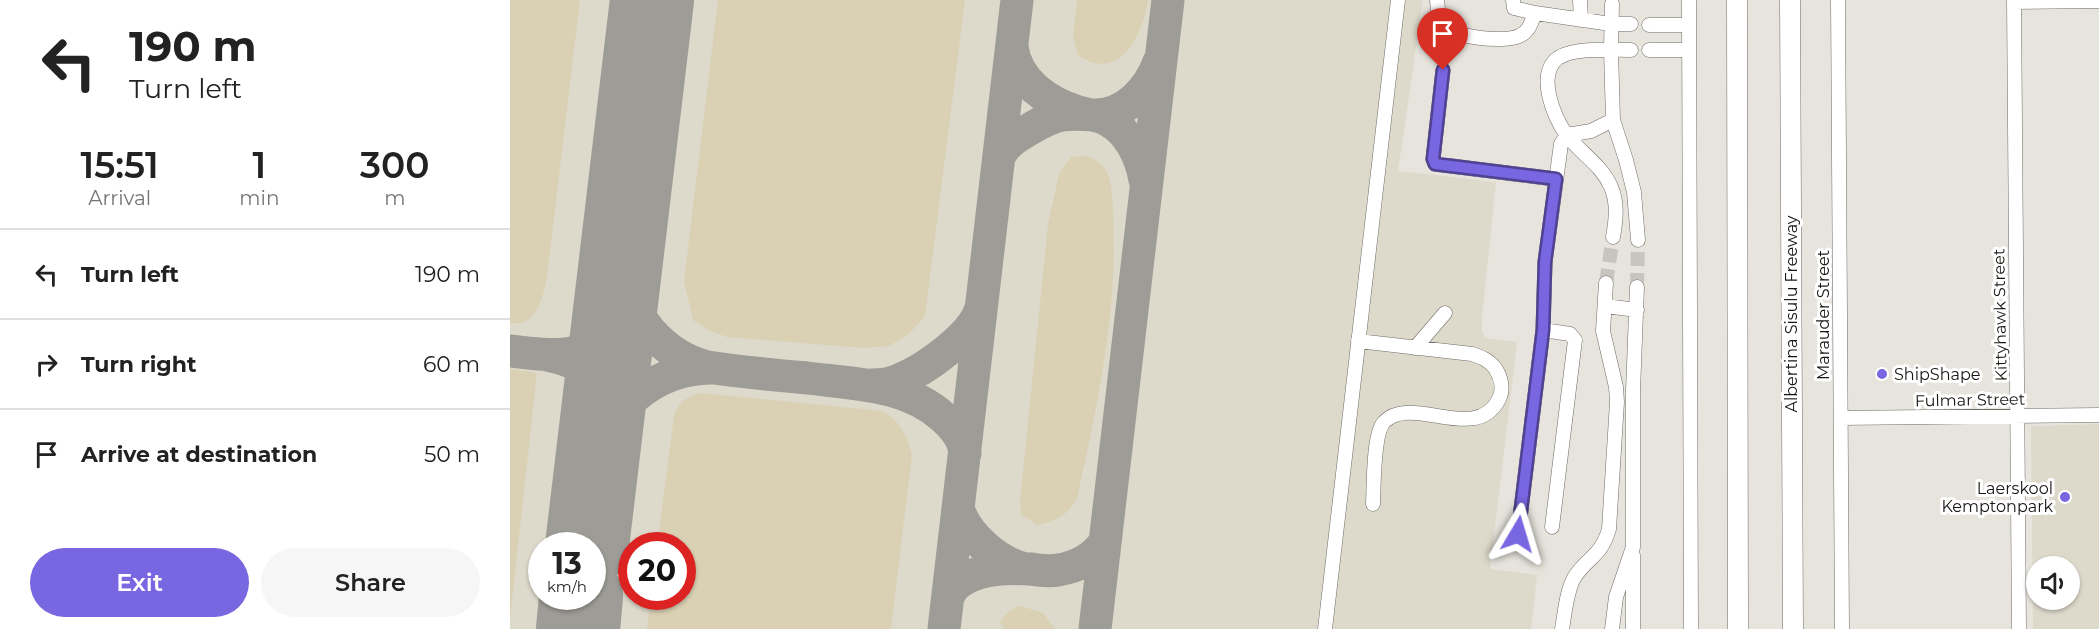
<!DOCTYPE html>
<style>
body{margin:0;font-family:Montserrat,sans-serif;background:#f6f6f6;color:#222;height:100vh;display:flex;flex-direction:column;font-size:22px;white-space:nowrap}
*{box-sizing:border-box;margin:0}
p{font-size:20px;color:#767676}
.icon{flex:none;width:33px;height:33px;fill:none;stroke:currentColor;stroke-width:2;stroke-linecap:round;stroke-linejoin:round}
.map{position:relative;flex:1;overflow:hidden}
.side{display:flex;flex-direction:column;background:#fff;width:510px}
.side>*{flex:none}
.top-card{background:#fff;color:#222;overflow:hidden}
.tools{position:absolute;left:1516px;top:556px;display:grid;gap:12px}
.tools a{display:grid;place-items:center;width:54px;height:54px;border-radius:50%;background:#fff;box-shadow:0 2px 4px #0004;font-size:30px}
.speed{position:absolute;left:18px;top:532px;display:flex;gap:12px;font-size:30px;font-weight:700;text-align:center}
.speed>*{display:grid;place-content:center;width:78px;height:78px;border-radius:50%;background:#fff;box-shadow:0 2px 4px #0004;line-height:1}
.speed small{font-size:15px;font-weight:400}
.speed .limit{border:9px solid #d22;background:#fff;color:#111}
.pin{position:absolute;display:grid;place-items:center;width:51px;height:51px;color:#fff;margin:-62px -26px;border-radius:50% 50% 50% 0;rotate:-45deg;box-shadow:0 0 6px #0007}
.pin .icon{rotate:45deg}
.me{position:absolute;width:66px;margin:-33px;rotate:7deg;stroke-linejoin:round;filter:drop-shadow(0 0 4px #0008)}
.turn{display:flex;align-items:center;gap:21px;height:126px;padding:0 30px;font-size:27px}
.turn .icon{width:78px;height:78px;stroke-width:2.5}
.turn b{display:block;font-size:42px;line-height:51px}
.eta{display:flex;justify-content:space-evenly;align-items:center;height:102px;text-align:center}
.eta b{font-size:36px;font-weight:600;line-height:42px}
.button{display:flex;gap:12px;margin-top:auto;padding:12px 30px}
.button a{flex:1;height:69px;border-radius:36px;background:#7966e1;color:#fff;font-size:24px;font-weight:600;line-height:69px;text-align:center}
.button a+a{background:#f6f6f6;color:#222}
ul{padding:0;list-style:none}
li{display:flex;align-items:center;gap:18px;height:90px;padding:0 30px;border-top:2px solid #e0e0e0}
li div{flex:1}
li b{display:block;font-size:22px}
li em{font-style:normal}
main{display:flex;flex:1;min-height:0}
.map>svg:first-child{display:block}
</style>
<main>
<section class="side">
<div class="top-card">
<div class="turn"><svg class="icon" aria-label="left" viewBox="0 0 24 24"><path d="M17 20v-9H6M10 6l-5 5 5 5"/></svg><div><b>190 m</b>Turn left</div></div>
</div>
<div class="eta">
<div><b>15:51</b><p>Arrival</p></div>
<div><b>1</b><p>min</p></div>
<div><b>300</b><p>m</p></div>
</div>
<ul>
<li><svg class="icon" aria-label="left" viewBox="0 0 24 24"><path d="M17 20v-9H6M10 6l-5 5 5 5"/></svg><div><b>Turn left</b></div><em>190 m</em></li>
<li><svg class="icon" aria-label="right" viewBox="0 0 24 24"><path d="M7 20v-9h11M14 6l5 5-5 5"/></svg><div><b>Turn right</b></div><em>60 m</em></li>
<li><svg class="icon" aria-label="arrive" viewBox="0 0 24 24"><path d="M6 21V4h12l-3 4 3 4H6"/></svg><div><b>Arrive at destination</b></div><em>50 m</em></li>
</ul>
<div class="button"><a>Exit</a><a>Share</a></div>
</section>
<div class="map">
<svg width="1589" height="629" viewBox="0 0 1589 629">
<rect width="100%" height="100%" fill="#e7e4dd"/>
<path fill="#ddd9cb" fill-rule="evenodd" d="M0 0H913L888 171 986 182 972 318V331L975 338 1007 342 980 569 1027 575 1021 629H0ZM32 546H82V597H32ZM122 546H172V597H122Z
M1589 424V629H1523L1521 426ZM1527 567H1560V600H1527Z"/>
<path fill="#dad1b4" d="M0 0H70L37 277C33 297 27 327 0 323Z
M208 0H455L415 316 399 334 379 346 354 348 217 337 200 331 183 320 174 281Z
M567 0H638C634 25 619 70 585 63 579 62 573 58 568 55L563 37Z
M577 156C584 159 590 162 595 169 603 182 603 204 603 218 608 313 587 407 567 499 555 516 548 521 527 525L511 514 510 502 538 224 549 174 561 157Z
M0 369 27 373 0 619Z
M191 393 372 411C390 421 397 435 402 455L381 629H137L141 597H172V546H147L164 416C170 400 175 398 191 393Z
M511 606 533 613 545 629H494V627L490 623C496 613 500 609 511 606Z"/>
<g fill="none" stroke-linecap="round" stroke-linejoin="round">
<path stroke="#9e9c96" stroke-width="33" d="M502 47C506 81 537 102 568 112 578 115 590 115 599 121 620 133 631 157 635 180
M489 157C494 145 504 138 515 132 527 125 539 117 553 115 564 113 574 115 585 115 616 115 639 89 649 62
M114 223C113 239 111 255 113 270 119 316 152 355 197 367 230 372 263 375 297 378 345 384 397 384 434 418 445 428 454 439 455 453
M0 351C39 355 85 365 100 316 105 302 106 285 109 270
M41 356C92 365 91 403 87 445
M362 385C371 385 380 384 389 380 415 370 464 335 471 308
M448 508C456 535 487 562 515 569
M78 532C82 505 83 476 91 450 105 401 150 369 200 368
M438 598C441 588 447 583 456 578 476 568 498 568 520 569 530 570 538 572 548 570 567 567 584 558 595 542
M434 629 507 0
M585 629 658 0"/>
<path stroke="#9e9c96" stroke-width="84" d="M77 546 142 0
M68 629 71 597"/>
<path stroke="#c8c5bf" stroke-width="14" stroke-dasharray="14 7" stroke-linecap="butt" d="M1096 283 1103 237
M1127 287 1128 240"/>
<defs>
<path id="minor" d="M927 0C928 8 928 17 932 23 942 38 994 43 1009 36 1019 32 1021 23 1025 13L1101 24H1121
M1003 0 1004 8 1025 13
M1070 0 1071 20
M1179 0 1181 629
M1328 0 1332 629
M1504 0 1509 629
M1504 2 1589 1
M1102 4 1101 50 1103 120 1116 160 1124 192 1128 240
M1139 25H1179
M1139 50H1179
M933 70 923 159 925 164 1045 179
M1103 237C1106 220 1108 203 1101 187 1092 165 1070 153 1056 134 1044 118 1026 74 1048 58 1064 47 1102 50 1121 50
M1095 306 1127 310
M1033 330 1060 334 1065 340 1042 527
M848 341 962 354C971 357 979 360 985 368 991 377 994 389 989 399 966 445 902 393 874 422 863 434 864 485 863 504
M905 348 935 313
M1331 418 1589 415
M1008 534 1033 330 1035 262 1051 144 1057 135 1081 131 1103 120
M815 629 888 0
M1052 629C1055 613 1056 593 1064 578 1077 557 1091 557 1099 529L1107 402 1106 387 1093 331 1096 283
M1102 629 1106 597 1123 547V391L1127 287
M1123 629V555"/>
<path id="highway" d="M1227 0 1228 629
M1280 0 1283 629"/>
</defs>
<use href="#minor" stroke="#6e6c66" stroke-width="15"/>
<use href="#highway" stroke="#6e6c66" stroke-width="21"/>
<use href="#minor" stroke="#fff" stroke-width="14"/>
<use href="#highway" stroke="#fff" stroke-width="20"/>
</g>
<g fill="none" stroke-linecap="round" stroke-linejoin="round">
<defs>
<path id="route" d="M933 70 923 159 925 164 1046 179 1035 262 1033 330 1008 534"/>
</defs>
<use href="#route" stroke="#4f4292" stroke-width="15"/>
<use href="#route" stroke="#7966e1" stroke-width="10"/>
</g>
<g fill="#7966e1" stroke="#fff" stroke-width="2">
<circle cx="1372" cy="374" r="6"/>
<circle cx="1555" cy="497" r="6"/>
</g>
<g text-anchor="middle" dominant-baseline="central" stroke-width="6" stroke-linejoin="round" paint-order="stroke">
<g font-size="16" fill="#161512" stroke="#fff">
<text transform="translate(1281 314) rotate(-90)">Albertina Sisulu Freeway</text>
<text transform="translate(1313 315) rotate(-90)">Marauder Street</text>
<text transform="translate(1490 315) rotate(-91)">Kittyhawk Street</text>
<text transform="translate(1460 400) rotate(-1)">Fulmar Street</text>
</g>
<g font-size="16" fill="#161512" stroke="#fff" text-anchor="start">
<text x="1384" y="374">ShipShape</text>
<text x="1543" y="488" text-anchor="end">Laerskool<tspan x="1543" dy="18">Kemptonpark</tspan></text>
</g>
</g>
</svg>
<div class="tools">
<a><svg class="icon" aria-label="sound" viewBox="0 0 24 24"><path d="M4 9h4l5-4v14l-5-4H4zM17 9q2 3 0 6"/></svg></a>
</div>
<div class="speed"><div>13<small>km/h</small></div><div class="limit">20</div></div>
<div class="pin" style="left:933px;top:70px;background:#d93025"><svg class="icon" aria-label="arrive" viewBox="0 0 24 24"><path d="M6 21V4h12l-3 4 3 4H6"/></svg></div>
<svg class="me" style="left:1008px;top:534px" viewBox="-20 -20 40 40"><path d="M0-17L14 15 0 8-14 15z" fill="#7966e1" stroke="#fff" stroke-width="4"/></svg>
</div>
</main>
